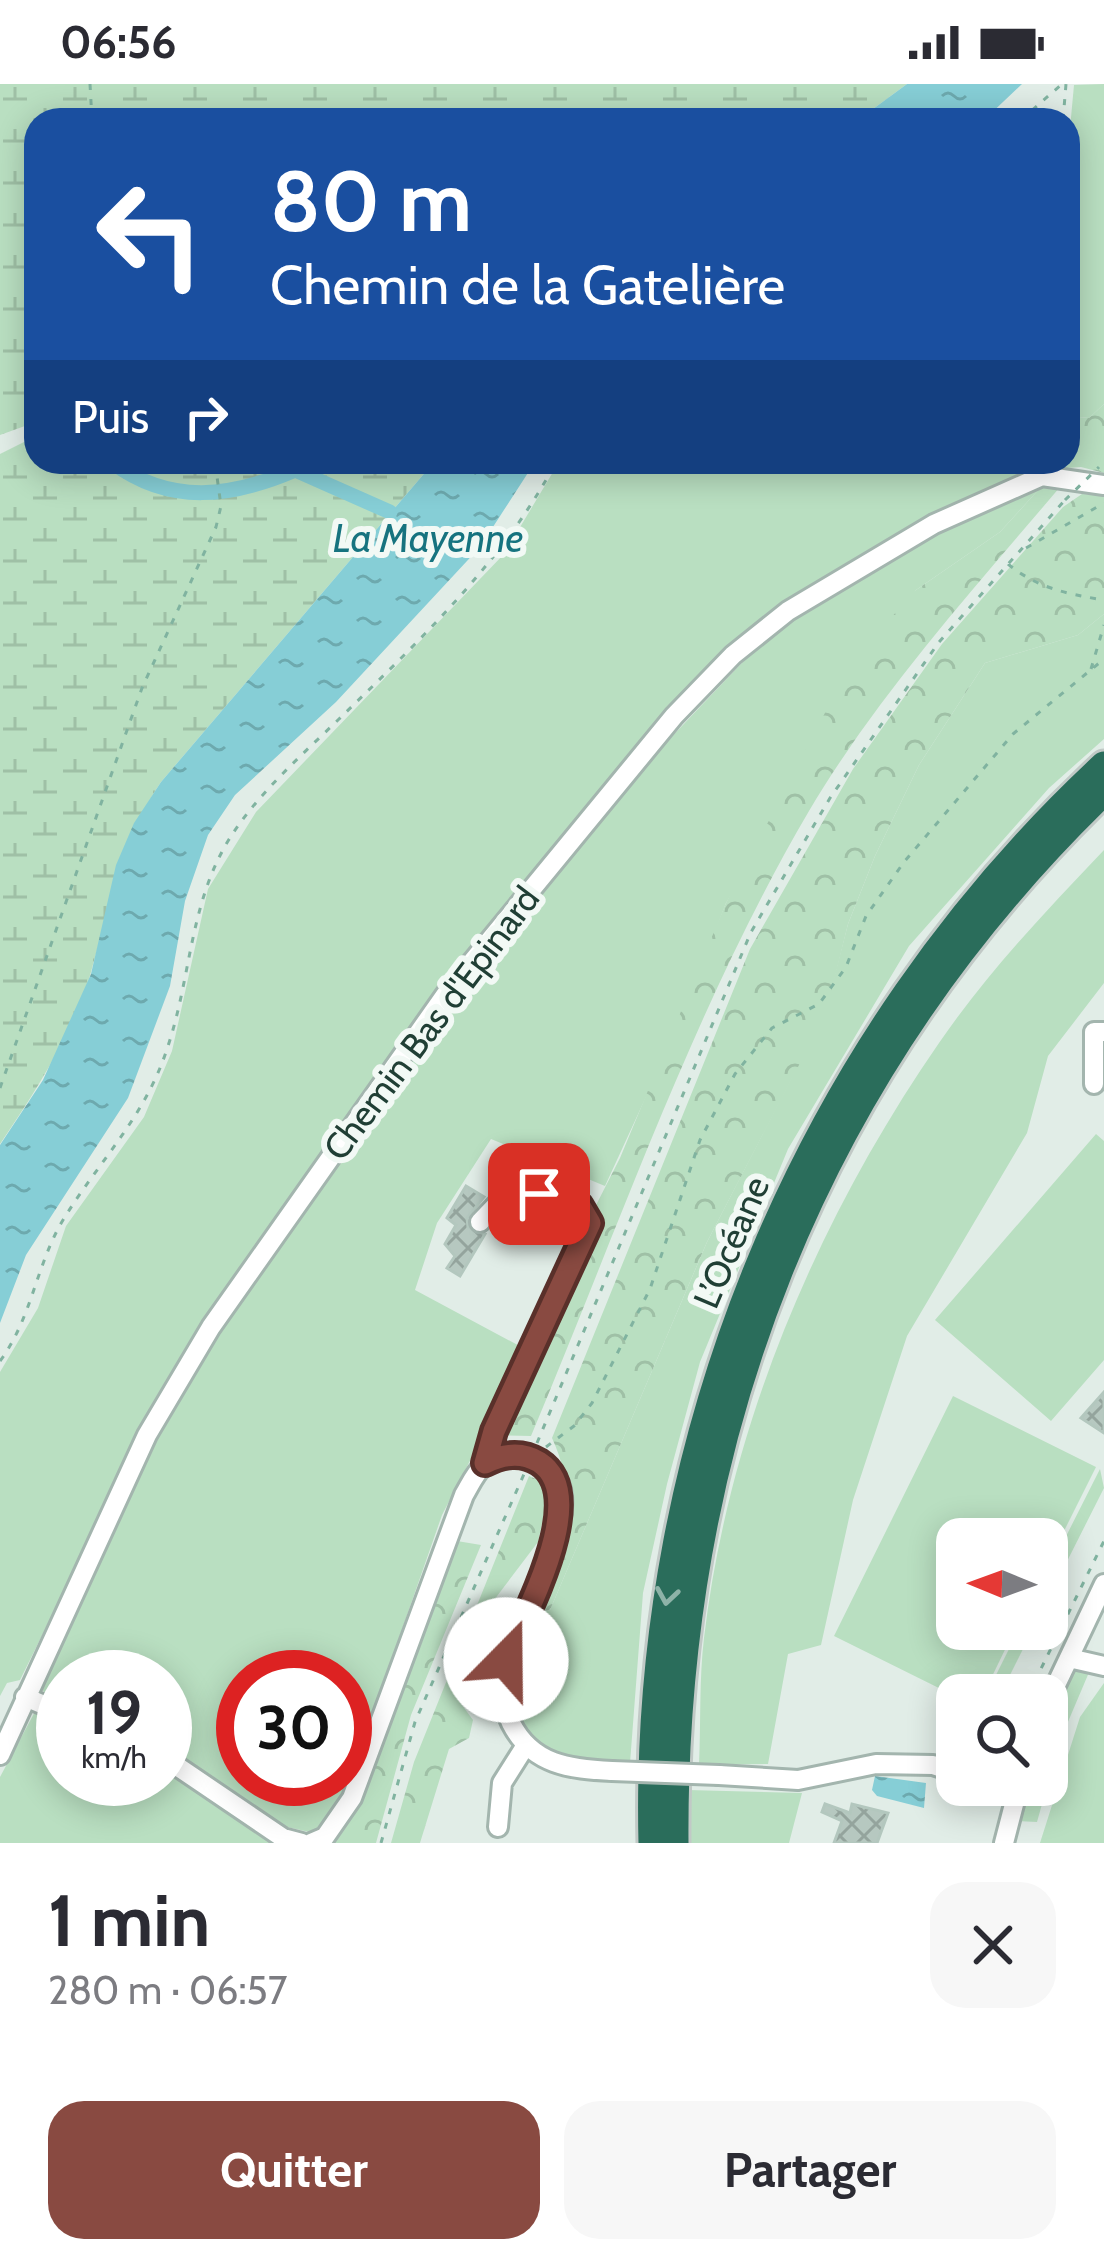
<!DOCTYPE html>
<html lang="fr">
<meta charset="utf-8">
<style>
body{margin:0;font-family:Cabin,sans-serif;background:#f7f7f7;color:#2b2b33;height:100vh;display:flex;flex-direction:column;font-size:45px;white-space:nowrap}
*{box-sizing:border-box;margin:0}
p{font-size:39px;color:#7c7c81}
.icon{flex:none;width:66px;height:66px;fill:none;stroke:currentColor;stroke-width:2;stroke-linecap:round;stroke-linejoin:round}
.map{position:relative;height:1759px;overflow:hidden}
.details{display:flex;flex-direction:column;background:#fff;flex:1}
.details>*{flex:none}
.banner{position:absolute;left:24px;top:24px;width:1056px;height:366px;border-radius:36px;box-shadow:0 6px 30px #0003;background:#1a4fa0;color:#fff;overflow:hidden}
.needle{width:78px;rotate:271deg}
.tools{position:absolute;left:936px;top:1434px;display:grid;gap:24px}
.tools a{display:grid;place-items:center;width:132px;height:132px;border-radius:24px;background:#fff;box-shadow:0 6px 30px #0003;font-size:60px}
.speed{position:absolute;left:36px;top:1566px;display:flex;gap:24px;font-size:60px;font-weight:700;text-align:center}
.speed>*{display:grid;place-content:center;width:156px;height:156px;border-radius:50%;background:#fff;box-shadow:0 6px 30px #0003;line-height:1}
.speed small{font-size:30px;font-weight:400}
.speed .limit{border:18px solid #d22;background:#fff;color:#111}
.pin{position:absolute;display:grid;place-items:center;width:102px;height:102px;color:#fff;margin:-51px;border-radius:24px;box-shadow:0 6px 18px #0006}
.me{position:absolute;width:132px;margin:-66px;rotate:22deg;stroke-linejoin:round;filter:drop-shadow(0 0 9px #0008)}
.turn{display:flex;align-items:center;gap:42px;height:252px;padding:0 48px;font-size:54px}
.turn .icon{width:156px;height:156px;stroke-width:2.5}
.turn b{display:block;font-size:84px;line-height:102px}
.then{display:flex;align-items:center;height:114px;padding:0 48px;background:#0003;gap:24px;font-size:45px}
.round{display:grid;place-items:center;flex:none;width:126px;height:126px;border-radius:36px;background:#f7f7f7}
.headline{display:flex;align-items:center;justify-content:space-between;height:204px;padding:0 48px}
h1{font-size:72px;font-weight:800;line-height:90px}
.cta{display:flex;gap:24px;margin-top:auto;padding:24px 48px}
.cta a{flex:1;height:138px;border-radius:36px;background:#894a41;color:#fff;font-size:48px;font-weight:800;line-height:138px;text-align:center}
.cta a+a{background:#f7f7f7;color:#2b2b33}
.status{display:flex;justify-content:space-between;align-items:center;height:84px;padding:0 60px;background:#fff;direction:ltr}
.status svg{height:33px;fill:currentColor}
.map>svg:first-child{display:block}
</style>
<div class="status"><b>06:56</b><svg viewBox="0 0 49 12"><path d="M0 12V9h3v3zM5 12V6h3v6zM10 12V3h3v9zM15 12V0h3v12zM26 1h20v11H26zM47 4h2v5h-2z"/></svg></div>
<div class="map">
<svg width="1104" height="1759" viewBox="0 0 1104 1759">
<defs>
<pattern id="forest-crowns" width="20" height="18" patternUnits="userSpaceOnUse" patternTransform="scale(3)"><rect width="20" height="18" fill="#b9dfc1"/><path d="M2 6a3 3 0 1 1 6 0M12 15a3 3 0 1 1 6 0" fill="none" stroke="#9fc0a6"/></pattern>
<pattern id="wetland-marsh" width="20" height="14" patternUnits="userSpaceOnUse" patternTransform="scale(3)"><rect width="20" height="14" fill="#b9dfc1"/><path d="M1 5h8M5 5V1M11 12h8M15 12V8" fill="none" stroke="#9fc0a6"/></pattern>
<pattern id="water-ripples" width="26" height="14" patternUnits="userSpaceOnUse" patternTransform="scale(3)"><rect width="26" height="14" fill="#86ced6"/><path d="M2 4q2-2 4 0t4 0M15 11q2-2 4 0t4 0" fill="none" stroke="#6da9ae"/></pattern>
<pattern id="building-cross-hatch" width="8" height="8" patternUnits="userSpaceOnUse" patternTransform="scale(3)"><rect width="8" height="8" fill="#b6c8c0"/><path d="M0 0l8 8M0 8l8-8" fill="none" stroke="#94a49d"/></pattern>
</defs>
<rect width="100%" height="100%" fill="#e1ede7"/>
<path fill="#b9dfc1" fill-rule="evenodd" d="M1104 0V320L1089 334 1068 332V66L1074 1Z
M559 378H1025L1024 387 884 457 758 544 619 687 454 885 171 1291 20 1596 7 1599 0 1612V1288L38 1224 66 1142 144 1033 172 967 208 805 256 728 504 470Z
M1041 403 1000 448 916 506 726 819 680 939 605 1102 491 1055 437 1139 415 1206 527 1266 442 1431 347 1703 314 1749 278 1741 165 1667V1593H63V1620L46 1613 42 1604 176 1313 430 943 644 682 771 548 941 445 1012 409ZM243 1593H345V1695H243Z
M1104 530V655L1049 704 909 862 788 1065 700 1278 667 1400 643 1509 630 1679C610 1678 582 1681 563 1674 495 1648 509 1580 535 1528L550 1526 707 1158 825 929 848 840 875 772 919 681 985 579 1078 551Z
M1104 766V899L1048 972 1027 1049 907 1252 853 1416 821 1561 788 1570 768 1680 699 1681C701 1639 699 1596 704 1554 729 1342 818 1134 939 959 987 889 1046 827 1104 766Z
M1096 1050 1104 1057V1276L1051 1337 935 1236Z
M953 1312 1096 1383 1047 1481V1455H957V1545H1015L983 1611 957 1613 834 1552Z
M1100 1385 1104 1404 1047 1517V1490Z
M1019 1545H1033L1000 1611H986Z
M1076 1585 1090 1586 1059 1659 1037 1738 1016 1737 1026 1701H1047C1047 1664 1041 1609 1076 1585Z
M1104 1599V1759H1040L1080 1633Z
M38 1622 63 1633V1695H165V1681L271 1759H0V1693Z
M688 1706 802 1709 789 1759H690Z"/>
<path fill="url(#forest-crowns)" d="M1104 320V389L1081 383 1024 387 1025 378H1068V332L1089 334Z
M1041 403H1060C972 507 879 609 809 727 694 923 619 1143 531 1352L479 1351 620 1074 726 819 827 625 871 556 916 506 1000 448Z
M1082 410 1104 411V530L1078 551 985 579 919 681 875 772 848 840 826 929 707 1158 550 1526 535 1528C557 1464 583 1421 552 1354L750 865 853 685 942 560 1063 423Z
M529 1392 543 1398 547 1417 538 1458 491 1520 456 1594 459 1617 473 1636 469 1654 449 1665 420 1759H391L414 1678Z
M457 1457 481 1461 411 1631 376 1759H333L364 1705Z"/>
<path fill="url(#wetland-marsh)" d="M0 0H907L858 36H36V338L0 351Z
M36 352V378H434L161 698C114 769 114 811 91 888 73 950 35 1008 0 1060V370Z"/>
<path fill="url(#water-ripples)" d="M907 0H1022L984 36H858Z
M434 378H535L480 463 336 618 235 711 208 751 185 817 170 902 128 1014 26 1171 0 1239V1061L43 996 91 890 116 781 134 739 161 698Z
M875 1692 926 1699 924 1724 877 1712 872 1706Z"/>
<g fill="none" stroke-linecap="round" stroke-linejoin="round">
<path stroke="#86ced6" stroke-width="15" d="M112 378C170 422 232 413 295 386L390 428"/>
</g>
<path fill="url(#building-cross-hatch)" stroke="#b3c7be" stroke-width="3" d="M466 1102 484 1113 467 1134 468 1143 485 1150 460 1192 447 1184 455 1172 445 1160 456 1141 447 1134Z
M1104 1308V1349L1081 1334Z
M825 1720 850 1729 852 1720 888 1729 877 1759H834L842 1737 822 1728Z"/>
<g fill="none" stroke-linecap="round" stroke-linejoin="round">
<defs>
<path id="minor" d="M1094 1000V948H1104
M480 1138 504 1113 539 1110 580 1122 590 1139 494 1347 485 1380
M1069 1574 1104 1582
M25 1613 63 1629
M1047 1620 1104 1500
M0 1671 147 1351 211 1243 448 907 674 632 733 571 788 527 934 440 1042 392 1104 401
M165 1674 283 1754 302 1759
M719 1691 798 1696 876 1680 933 1681 957 1689
M498 1743 502 1699 526 1661
M311 1759 325 1753 352 1714 464 1411C470 1401 475 1389 484 1381 510 1359 560 1377 562 1412 568 1488 474 1564 511 1639 532 1681 570 1685 612 1687
M1004 1759 1019 1701"/>
<path id="highway" d="M652 1759C642 1354 807 957 1104 681
M675 1759C672 1356 812 990 1104 708"/>
</defs>
<use href="#minor" stroke="#a3b5ae" stroke-width="24"/>
<use href="#highway" stroke="#c1c9c6" stroke-width="33"/>
<path stroke="#80b3a0" stroke-width="3" stroke-dasharray="6 9" stroke-linecap="butt" d="M90 0 92 36
M1021 36 1062 0
M1063 36 1066 0
M1026 464 1104 419
M1008 480C1037 504 1067 510 1104 516
M1091 585 1104 541
M0 1004 142 604 216 443 221 422 215 378
M0 1277C32 1234 36 1181 63 1136 99 1077 145 1033 167 965 191 895 189 822 228 757 257 710 300 673 339 635 419 557 503 478 556 378
M537 1359 751 848 830 714 939 558 1065 416
M546 1363 574 1342 592 1319 650 1205 700 1056 735 990 772 944 819 920 846 883 866 832 904 778 1013 650 1104 575
M1028 1611 1104 1457
M381 1759 415 1638 524 1390"/>
<use href="#minor" stroke="#fff" stroke-width="18"/>
<use href="#highway" stroke="#2a6d5b" stroke-width="27"/>
<defs>
<path id="minor-bridge" d="M612 1687 719 1691"/>
</defs>
<use href="#minor-bridge" stroke="#a3b5ae" stroke-width="24" stroke-linecap="butt"/>
<path stroke="#80b3a0" stroke-width="3" stroke-dasharray="6 9" stroke-linecap="butt" d="M1065 416 1099 383"/>
<use href="#minor-bridge" stroke="#fff" stroke-width="18"/>
</g>
<defs><path id="oneway-chevron" d="M-2-3.5L2.5 0L-2 3.5" fill="none" stroke-width="1.6" stroke-linecap="round" stroke-linejoin="round" transform="scale(3)"/></defs>
<use stroke="#8eb3a8" href="#oneway-chevron" transform="translate(667 1512) rotate(99)"/>
<g fill="none" stroke-linecap="round" stroke-linejoin="round">
<defs>
<path id="route" d="M506 1576C524 1531 592 1412 539 1378 521 1367 503 1370 485 1379L494 1347 590 1139 580 1122 539 1110"/>
</defs>
<use href="#route" stroke="#59302a" stroke-width="30"/>
<use href="#route" stroke="#894a41" stroke-width="21"/>
</g>
<g text-anchor="middle" dominant-baseline="central" stroke-width="12" stroke-linejoin="round" paint-order="stroke">
<g font-size="36" fill="#203f35" stroke="#f2f9f5">
<text transform="translate(431 939) rotate(-53)">Chemin Bas d'Epinard</text>
<text transform="translate(731 1158) rotate(-67)">L’Océane</text>
</g>
<g font-size="39" font-style="italic" fill="#16737f" stroke="#f2f9f5">
<text x="428" y="454">La Mayenne</text>
</g>
</g>
</svg>
<div class="tools">
<a><svg class="needle" viewBox="-14 -14 28 28"><path d="M0-13l5 13h-10z" fill="#e53935"/><path d="M0 13l5-13h-10z" fill="#7c7c81"/></svg></a>
<a><svg class="icon" aria-label="search" viewBox="0 0 24 24"><circle cx="10" cy="10" r="6"/><path d="M15 15l6 6"/></svg></a>
</div>
<div class="speed"><div>19<small>km/h</small></div><div class="limit">30</div></div>
<div class="pin" style="left:539px;top:1110px;background:#d93025"><svg class="icon" aria-label="arrive" viewBox="0 0 24 24"><path d="M6 21V4h12l-3 4 3 4H6"/></svg></div>
<svg class="me" style="left:506px;top:1576px" viewBox="-20 -20 40 40"><circle r="19" fill="#fff"/><path d="M0-13L10 11 0 6-10 11z" fill="#894a41"/></svg>
<div class="banner">
<div class="turn"><svg class="icon" aria-label="left" viewBox="0 0 24 24"><path d="M17 20v-9H6M10 6l-5 5 5 5"/></svg><div><b>80 m</b>Chemin de la Gatelière</div></div>
<div class="then">Puis<svg class="icon" aria-label="right" viewBox="0 0 24 24"><path d="M7 20v-9h11M14 6l5 5-5 5"/></svg></div>
</div>
</div>
<section class="details">
<div class="headline"><div><h1>1 min</h1><p>280 m · 06:57</p></div><a class="round"><svg class="icon" aria-label="close" viewBox="0 0 24 24"><path d="M6 6l12 12M18 6L6 18"/></svg></a></div>
<div class="cta"><a>Quitter</a><a>Partager</a></div>
</section>
